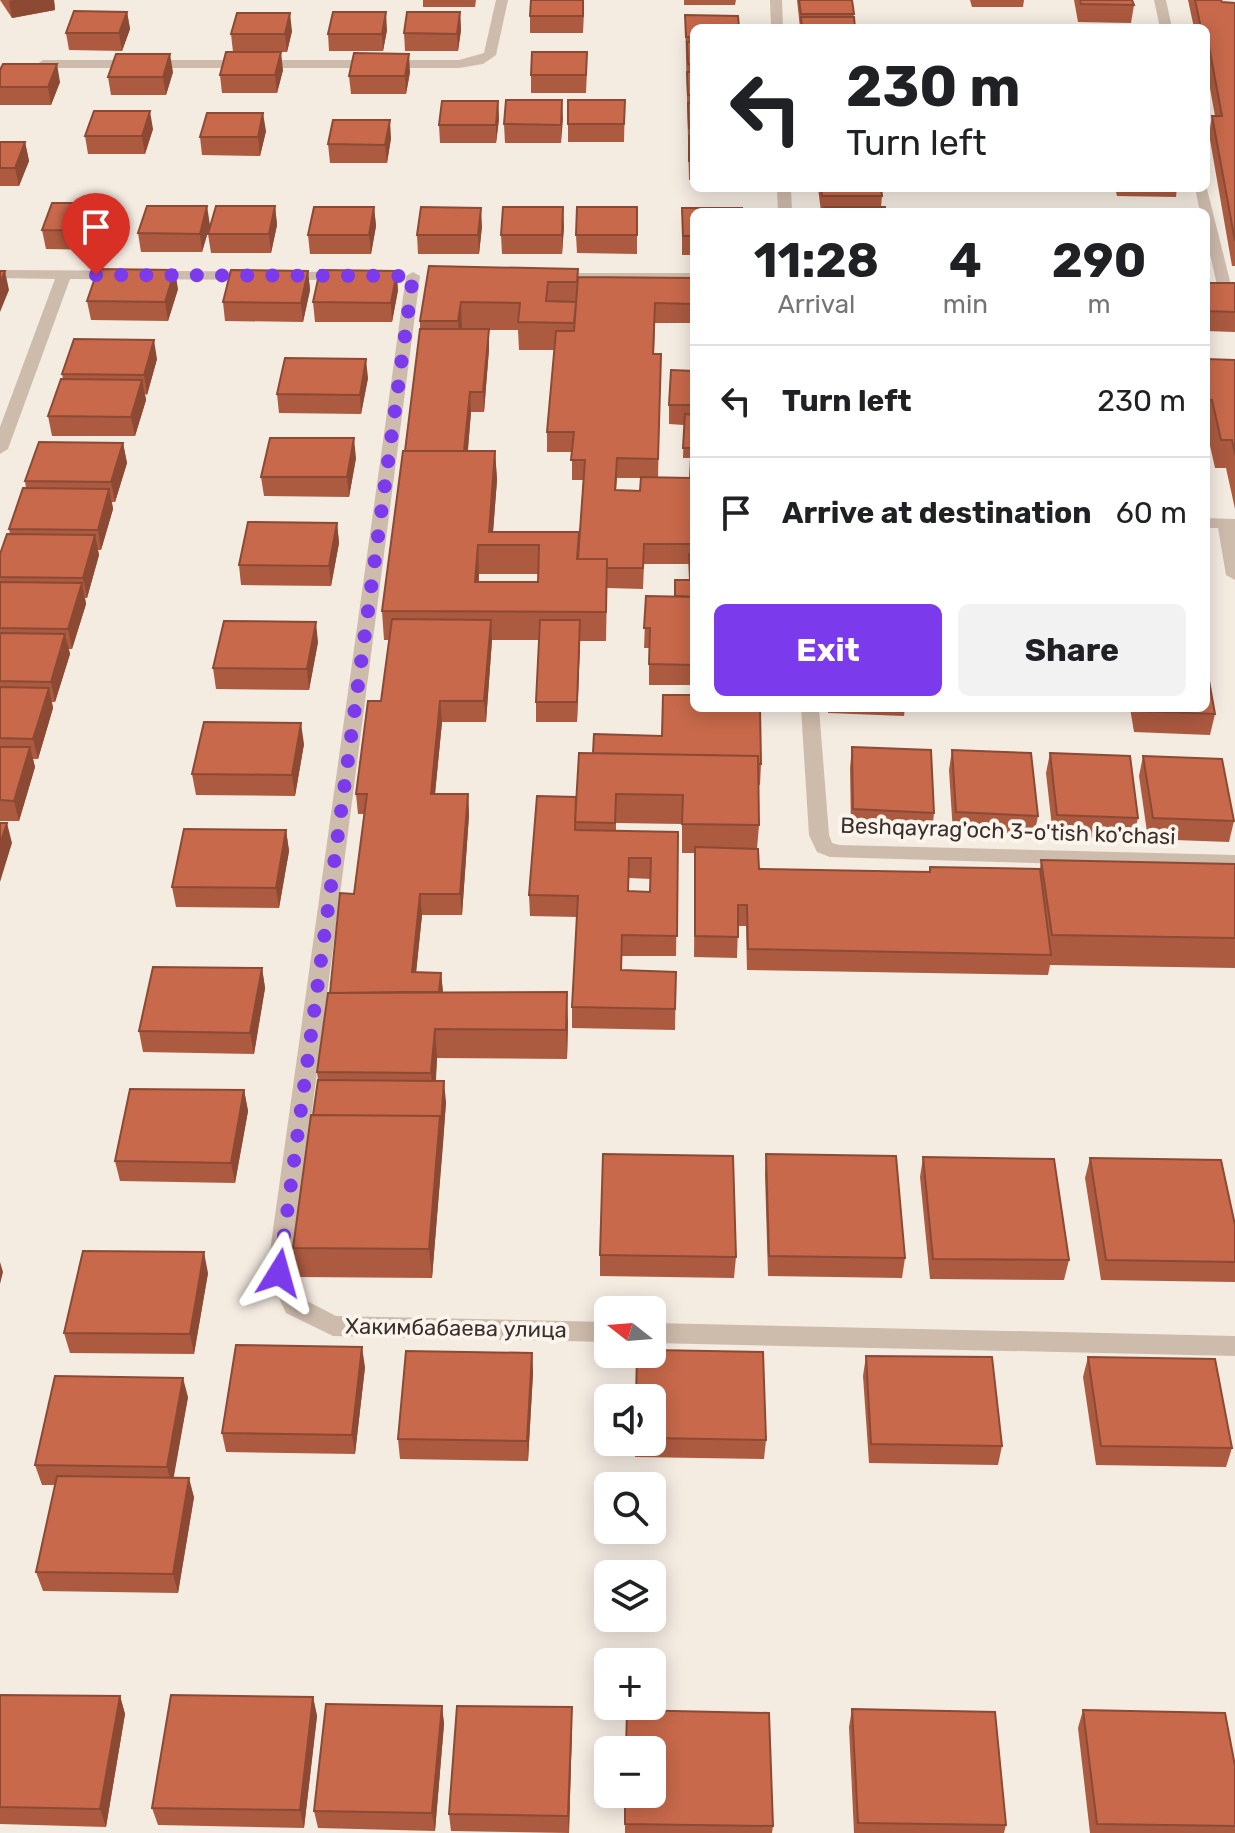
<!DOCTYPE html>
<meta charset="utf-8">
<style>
body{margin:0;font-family:Rubik,sans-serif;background:#f2f2f2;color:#202124;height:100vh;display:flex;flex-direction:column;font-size:30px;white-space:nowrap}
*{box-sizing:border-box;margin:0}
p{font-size:26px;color:#757577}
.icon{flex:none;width:44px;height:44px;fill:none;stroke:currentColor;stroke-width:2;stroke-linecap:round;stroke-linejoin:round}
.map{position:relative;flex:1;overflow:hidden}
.panel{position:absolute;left:690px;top:208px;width:520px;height:504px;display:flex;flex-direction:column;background:#fff;border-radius:12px;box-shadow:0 4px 20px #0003}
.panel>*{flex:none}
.banner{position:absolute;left:690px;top:24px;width:520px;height:168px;border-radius:12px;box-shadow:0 4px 20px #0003;background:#fff;color:#202124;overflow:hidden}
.needle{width:52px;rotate:287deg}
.buttons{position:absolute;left:594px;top:1296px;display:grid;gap:16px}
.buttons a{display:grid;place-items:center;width:72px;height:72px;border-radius:12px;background:#fff;box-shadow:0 4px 20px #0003;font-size:40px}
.pin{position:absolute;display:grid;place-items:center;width:68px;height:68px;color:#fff;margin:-82px -34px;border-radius:50% 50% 50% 0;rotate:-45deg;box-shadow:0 0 8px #0007}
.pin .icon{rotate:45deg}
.me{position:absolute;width:88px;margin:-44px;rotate:8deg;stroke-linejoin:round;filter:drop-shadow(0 0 6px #0008)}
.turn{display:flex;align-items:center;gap:28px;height:168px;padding:0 24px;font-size:36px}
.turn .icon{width:104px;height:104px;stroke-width:2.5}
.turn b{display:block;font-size:56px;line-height:68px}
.eta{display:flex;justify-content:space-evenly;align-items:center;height:136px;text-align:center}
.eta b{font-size:48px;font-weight:700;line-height:56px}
.action{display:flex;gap:16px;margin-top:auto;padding:16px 24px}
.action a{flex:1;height:92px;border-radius:12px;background:#7c3aed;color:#fff;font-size:32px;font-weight:700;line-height:92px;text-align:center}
.action a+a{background:#f2f2f2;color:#202124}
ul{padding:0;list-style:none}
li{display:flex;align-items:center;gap:24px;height:112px;padding:0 24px;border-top:2px solid #e0e0e0}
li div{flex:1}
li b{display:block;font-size:30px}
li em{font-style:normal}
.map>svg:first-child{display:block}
</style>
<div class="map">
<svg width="1235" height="1833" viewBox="0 0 1235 1833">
<rect width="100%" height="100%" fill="#f4ebe1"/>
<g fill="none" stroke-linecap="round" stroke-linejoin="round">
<path fill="#cdbbac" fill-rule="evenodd" d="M496 0H508L496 55 483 64 459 68H43L37 64 43 60H459L484 53Z
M770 0H782L783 28H771Z
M1154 0H1166L1172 28H1160Z
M1206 185 1231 285 1224 289 1217 285 1206 237V212H1200L1195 188H1206Z
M777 188H791L792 212H778Z
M0 270 344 272 351 276 344 280 70 279 8 449 0 454V427L55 279 0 278Z
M413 272 420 276 291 1273 303 1299 336 1316 608 1322V1342L333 1336 286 1313 267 1273 406 276Z
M568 273H694V281L563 280V274Z
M1206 518 1235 519V580L1226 575 1218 528H1206Z
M801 708H819L829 835 832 843 839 845 1235 855V869L830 857 817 852 809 835Z
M652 1323 1235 1336V1356L652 1343Z"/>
</g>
<path fill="#ac5a40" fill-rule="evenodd" d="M0 0H54L55 10 12 18Z
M423 0H476L475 7H423Z
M684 0H736L735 5H684Z
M797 0H852L855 28H800Z
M970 0H1024L1023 7H972Z
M1074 0H1132L1134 5 1131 23 1078 22Z
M1188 0H1221L1222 2 1235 3V266H1232L1209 134 1212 116H1215L1206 66V28H1194Z
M127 12 130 29 122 51 69 50 66 33Z
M460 12 461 30 458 51H405L404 33Z
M584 12 583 33H530V16Z
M685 15 694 28V180H689Z
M387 30 383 51H329L328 34Z
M292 31 287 52H233L231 34Z
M0 70 60 82 51 105H0Z
M283 70 277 93H222L220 75Z
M587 70 586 93H531V75Z
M173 72 166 95H111L108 77Z
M410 72 406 94H351L349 76Z
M562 100 561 143H505L504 124Z
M625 100 624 142H568V124Z
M498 101 499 119 496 143H440L439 125Z
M153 129 145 154H88L85 136Z
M266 131 260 156 202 155 200 137Z
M391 138 387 163H330L328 144Z
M0 142H25L29 161 19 186H0Z
M818 188H881L882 196 881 207 885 212H821Z
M1115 188H1177L1176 197 1117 196Z
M112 203 116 222 106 250 46 249 42 230Z
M275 206 277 225 271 253H211L208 234Z
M374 207 376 226 371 254H310L308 235Z
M637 207V254L577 253 576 235Z
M682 208 694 212V255H682Z
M210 225 202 252H141L138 233Z
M482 226 479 254H418L417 235Z
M564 226 562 254H502L501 235Z
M429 266 578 277 694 278V323H655L654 354H661L658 477 690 478 691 458H683L684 425 669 424V405L694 371V685H649V648H644L646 596H675L689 580V564H644L643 589 607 588 606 641H580L577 722H536V702L539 640H492L486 722H442L435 794H468L469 815 462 915H422L416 972 441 973 443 992 568 1022 567 1059 437 1058 436 1081 446 1102 432 1278 298 1277 293 1248 313 1115 318 1080 317 1072 330 993 354 894 364 814H358L356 794 381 701 389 640H384L382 611 405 451 420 329V321ZM489 330H518L519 350H554L547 432V452H572V480H583L579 542 493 532 497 480 495 451H468L471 412H484L489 349ZM617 478H641L640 491H616ZM479 574H538V582H479Z
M308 271 310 290 303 322 225 321 223 302Z
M1206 283H1235V332L1206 331Z
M178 289 168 321 91 320 87 301Z
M398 290 392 322H315L313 302Z
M157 359 147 395 145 394 146 400 135 436H52L48 416 63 379 62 374Z
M1206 359 1235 360V509L1226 468H1215L1206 428Z
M368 378 361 414 279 413 277 394Z
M123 443 127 463 115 502H112L113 509 101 550H98L99 555 87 598H85L86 604 72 649H69L70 654 55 702H52L53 708 38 759H33L35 767 19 821H0V554L10 534 9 529 26 488 25 481Z
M356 458 349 497 264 496 261 477Z
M337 523 339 543 331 586 241 585 239 565Z
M318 642 309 690 216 689 213 668Z
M828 708H905L904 716 828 713Z
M1130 708H1206L1215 714 1210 735 1134 732Z
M662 736 761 764 760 785H758L759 825 757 849 759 869 930 872V867L1040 869 1041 860 1235 864V968L1050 965 1048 975 747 970 746 926H738L737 958 694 957 695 853H682V824L616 823V831L678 832 676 956H621V970L676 972 675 1030 572 1028V1007L577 917 530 916 529 895 576 797 593 753ZM629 878 651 879 650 892 629 891Z
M304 744 295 796 196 795 192 774Z
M852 747 934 813 932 833 851 830 850 768Z
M952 750 1038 816 1034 836 953 833 949 770Z
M1050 753 1138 818 1133 839 1053 836 1046 773Z
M1143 756 1234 821 1229 842 1148 839 1139 776Z
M286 830 289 851 279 908 176 907 172 887Z
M262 968 265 988 254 1054 143 1052 139 1031Z
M244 1090 248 1111 235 1183 120 1181 115 1161Z
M766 1154 905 1258 902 1278 768 1276 765 1175Z
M923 1157 1069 1260 1064 1280 930 1279 920 1177Z
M1090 1158 1235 1225V1282L1101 1280 1085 1178Z
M600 1255 736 1257 734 1278 600 1276Z
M208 1273 194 1354 70 1353 64 1333Z
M532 1353 533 1373 528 1461 400 1459 398 1439Z
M866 1356 1002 1446 998 1465 869 1463 863 1376Z
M1088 1357 1232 1448 1226 1467 1096 1465 1083 1377Z
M365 1367 355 1454 226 1452 222 1433Z
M188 1397 173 1478 194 1497 178 1593 43 1591 36 1572 55 1485H42L35 1465Z
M652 1398 766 1440 764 1459 635 1457V1442H652Z
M0 1695 120 1696 125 1714 106 1827 0 1824Z
M313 1697 317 1716 304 1828 158 1825 152 1808Z
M442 1706 444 1724 435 1831 318 1828 314 1811Z
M852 1709 1006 1825 1004 1833H854L849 1727Z
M1083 1710 1235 1766V1833H1090L1078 1728Z
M572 1726 569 1833 451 1831 449 1814Z
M625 1794 773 1826 772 1833H625Z"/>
<path fill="#8c4a34" d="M13 0H54L55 10 12 18 9 1Z
M127 12 130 29 122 51 119 33Z
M386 12 387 30 383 51 382 34Z
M460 12 461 30 458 51 457 34Z
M290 13 292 31 287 52 285 34Z
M281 52 283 70 277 93 275 75Z
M170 54 173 72 166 95 163 77Z
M409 54 410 72 406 94 405 76Z
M57 64 60 82 51 105 48 87Z
M562 100 563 119 561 143V125Z
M498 101 499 119 496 143V125Z
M150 111 153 129 145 154 142 136Z
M263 113 266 131 260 156 258 137Z
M390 120 391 138 387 163 385 145Z
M25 142 29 161 19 186 15 168Z
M112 203 116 222 106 250 103 231Z
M207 206 210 225 202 252 200 234Z
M275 206 277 225 271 253 269 234Z
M374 207 376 226 371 254 369 235Z
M563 207 564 226 562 254V235Z
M481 208 482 226 479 254 478 235Z
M175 270 178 289 168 321 165 302Z
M5 271 9 290 0 312V283Z
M308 271 310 290 303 322 301 303Z
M397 271 398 290 392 322 391 303Z
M461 302 462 330 459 349 458 321Z
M489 329V349L484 412 483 392Z
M154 340 157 359 147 395 144 375Z
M366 359 368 378 361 414 360 395Z
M142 380 146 400 135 436 131 417Z
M470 392 471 412 465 480 464 460Z
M354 438 356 458 349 497 347 477Z
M123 443 127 463 115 502 111 482Z
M495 451 497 480 492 545 489 532Z
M109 489 113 509 101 550 98 530Z
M337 523 339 543 331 586 329 566Z
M95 535 99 555 87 598 83 578Z
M478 545 479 574 476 611 475 582Z
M82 583 86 604 72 649 68 629Z
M491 620 492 640 486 722 484 701Z
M580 620V641L577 722V702Z
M316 622 318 642 309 690 307 669Z
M65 634 70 654 55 702 51 682Z
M49 688 53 708 38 759 33 739Z
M440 701 442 722 433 814 431 794Z
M301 723 304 744 295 796 292 775Z
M30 747 35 767 19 821 14 801Z
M468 794 469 815 462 915 460 894Z
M7 823 12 843 0 882V844Z
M286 830 289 851 279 908 276 888Z
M420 894 422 915 414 993 412 972Z
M262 968 265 988 254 1054 250 1033Z
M441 973 443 993 439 1002Z
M567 992 568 1022 567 1059 566 1030Z
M435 1029 437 1058 434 1102 431 1073Z
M444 1081 446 1102 443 1145 441 1124Z
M244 1090 248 1111 235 1183 231 1163Z
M440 1116 443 1145 432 1278 429 1249Z
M204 1252 208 1273 194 1354 190 1334Z
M0 1262 3 1272 0 1284Z
M362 1347 365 1367 355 1454 352 1435Z
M532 1353 533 1373 528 1461 527 1441Z
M183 1378 188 1397 172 1487 167 1467Z
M189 1478 194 1497 178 1593 173 1574Z
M120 1696 125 1714 106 1827 100 1809Z
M313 1697 317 1716 304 1828 300 1810Z
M442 1706 444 1724 435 1831 432 1813Z
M572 1707V1726L569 1833 568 1816Z"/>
<path fill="#c8694b" stroke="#8c4a34" stroke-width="2" fill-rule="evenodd" d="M531 0H583V16H530Z
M799 0H852L854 14H801Z
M1080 0H1132L1134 5 1081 4Z
M1195 0H1221L1222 2 1235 3V241L1212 116H1222L1207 36H1206V28H1201Z
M74 11 127 12 119 33H66Z
M333 12H386L382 34H328Z
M407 12H460L457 34 404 33Z
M237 13H290L285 34H231Z
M685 15 738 16 739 28H694V37H686Z
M801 17H854L855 28H802Z
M687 42H694V64H688Z
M226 52H281L275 75H220Z
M532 52H587L586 75H531Z
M354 53 409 54 405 76H349Z
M116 54H170L163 77H108Z
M3 64H57L48 87H0V70Z
M687 72H694V95H688Z
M506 100H562L561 125 504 124Z
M568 100H625L624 124H568Z
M442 101H498L496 125H439Z
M688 103 694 104V128H689Z
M94 111H150L142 136H85Z
M207 113H263L258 137H200Z
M333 120H390L385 145 328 144Z
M689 136H694V161H689Z
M0 142H25L15 168H0Z
M821 188H881L882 196H822Z
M52 203H112L103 231 42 230Z
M147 206H207L200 234 138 233Z
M216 206H275L269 234H208Z
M314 207H374L369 235H308Z
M421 207 481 208 478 235H417Z
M503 207H563L562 235H501Z
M577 207H637V235H576Z
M824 207H885V212H825Z
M682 208H742V212H694V236H683Z
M429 266 578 269 577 282H548L546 301 576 302 574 323 518 322 520 303 461 302 458 321H420Z
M98 269 175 270 165 302 87 301Z
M231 270 308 271 301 303 223 302Z
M320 270 397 271 391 303 313 302Z
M0 271H5L0 283Z
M578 277 694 278V304L655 303 653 354H661L658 459 617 458 615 490 640 491 641 477 690 478 691 458H694V544H644L643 568H607V559H578L585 460H571L574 432H547L556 331H574Z
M1206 283H1235V312L1206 311Z
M420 329H489L483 392H470L464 451H405Z
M74 339 154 340 144 375 62 374Z
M285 358 366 359 360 395 277 394Z
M1206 359 1235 360V454L1232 440H1221L1212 400H1206V379H1208L1206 373Z
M671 370 694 371V405H669Z
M61 379 142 380 131 417 48 416Z
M685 414 694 415V448H683Z
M270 438H354L347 477H261Z
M39 442 123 443 111 482 25 481Z
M403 451H495L489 532H579L577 559H607L606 612 382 611ZM478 545H539L538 582H475Z
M23 488 109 489 98 530 9 529Z
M248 522 337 523 329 566 239 565Z
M7 534 95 535 83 578 0 577V554Z
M689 554H694V597L675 596V580H690Z
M0 582 82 583 68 629 0 628Z
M646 596 694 597V665L649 664 650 628H644Z
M392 619 491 620 484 701H440L431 794H468L460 894H420L412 972 441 973 439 992 330 993 340 893 354 894 367 794H356L368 701H381Z
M540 620H580L577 702H536Z
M224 621 316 622 307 669 213 668Z
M0 633 65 634 51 682 0 681Z
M1206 664 1215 714 1138 711V708H1206Z
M0 687 49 688 33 739 0 738Z
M663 695H694V708H760L761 764H758V756L593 753 594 734 662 736Z
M204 722 301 723 292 775 192 774Z
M0 747H30L14 801 0 800Z
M852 747 931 750 934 813 853 809Z
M952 750 1031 753 1038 816 956 812Z
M579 753 758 756 759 825 682 824 683 795 616 794 615 823 575 822Z
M1050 753 1130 756 1138 818 1057 815Z
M1143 756 1222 759 1234 821 1153 818Z
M537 796 576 797 575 830 678 832 677 936 622 935 621 970 676 972 675 1009 572 1007 578 896 529 895ZM629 858H651L650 892 628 891Z
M0 823H7L0 844Z
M184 829 286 830 276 888 172 887Z
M695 847 758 849 759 869 930 872V867L1040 869 1051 955 748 949 747 905H738V937L695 936Z
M1041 860 1235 864V938L1052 935Z
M153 967 262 968 250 1033 139 1031Z
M567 992 566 1030 435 1029 431 1073 317 1072 328 993Z
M318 1080 444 1081 441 1124 440 1116 313 1115Z
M130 1089 244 1090 231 1163 115 1161Z
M311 1115 440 1116 429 1249 293 1248Z
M603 1154 733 1156 736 1257 600 1255Z
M766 1154 896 1156 905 1258 769 1256Z
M923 1157 1054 1159 1069 1260 933 1259Z
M1090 1158 1221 1160 1235 1225V1262L1106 1260Z
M83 1251 204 1252 190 1334 64 1333Z
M236 1345 362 1347 352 1435 222 1433Z
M652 1350 763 1352 766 1440 652 1438V1398H636L637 1354H652Z
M406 1351 532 1353 527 1441 398 1439Z
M866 1356 992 1357 1002 1446 871 1444Z
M1088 1357 1215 1359 1232 1448 1101 1446Z
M55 1376 183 1378 167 1467 35 1465Z
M57 1476 189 1478 173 1574 36 1572Z
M0 1695 120 1696 100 1809 0 1807Z
M171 1695 313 1697 300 1810 152 1808Z
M326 1704 442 1706 432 1813 314 1811Z
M457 1706 572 1707 568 1816 449 1814Z
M852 1709 995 1712 1006 1825 858 1823Z
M627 1710 769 1713 773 1826 625 1824V1794H652V1750H626Z
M1083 1710 1225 1713 1235 1766V1826L1097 1824Z"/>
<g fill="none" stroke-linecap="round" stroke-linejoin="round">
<path stroke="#7c3aed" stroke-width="14" stroke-dasharray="0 25.2" d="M96 275 413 276 279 1273"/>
</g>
<g text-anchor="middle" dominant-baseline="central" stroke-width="8" stroke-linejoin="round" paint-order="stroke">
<g font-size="22" fill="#3b302b" stroke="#fbf5ee">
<text transform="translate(1008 831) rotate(2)">Beshqayrag'och 3-o'tish ko'chasi</text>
<text transform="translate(456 1328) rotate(1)">Хакимбабаева улица</text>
</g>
</g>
</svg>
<div class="buttons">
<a><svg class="needle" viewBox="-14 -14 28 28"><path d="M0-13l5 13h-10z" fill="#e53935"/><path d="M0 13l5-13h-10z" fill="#757577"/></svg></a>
<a><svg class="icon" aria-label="sound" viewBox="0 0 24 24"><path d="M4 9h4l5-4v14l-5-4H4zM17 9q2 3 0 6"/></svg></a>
<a><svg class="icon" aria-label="search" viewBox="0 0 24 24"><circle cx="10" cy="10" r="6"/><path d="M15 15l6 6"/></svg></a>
<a><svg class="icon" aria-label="layers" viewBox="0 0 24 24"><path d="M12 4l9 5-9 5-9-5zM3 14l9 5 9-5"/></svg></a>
<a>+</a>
<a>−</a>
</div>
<div class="pin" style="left:96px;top:275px;background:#d93025"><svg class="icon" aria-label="arrive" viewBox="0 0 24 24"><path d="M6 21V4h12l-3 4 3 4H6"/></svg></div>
<svg class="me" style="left:279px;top:1273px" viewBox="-20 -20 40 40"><path d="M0-17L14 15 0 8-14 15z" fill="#7c3aed" stroke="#fff" stroke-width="4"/></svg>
<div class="banner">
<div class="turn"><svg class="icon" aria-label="left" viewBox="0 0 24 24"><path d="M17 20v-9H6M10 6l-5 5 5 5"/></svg><div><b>230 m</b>Turn left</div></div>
</div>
<section class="panel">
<div class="eta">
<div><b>11:28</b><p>Arrival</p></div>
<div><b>4</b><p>min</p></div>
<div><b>290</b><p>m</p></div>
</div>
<ul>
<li><svg class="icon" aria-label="left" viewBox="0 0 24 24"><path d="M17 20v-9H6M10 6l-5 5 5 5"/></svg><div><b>Turn left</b></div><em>230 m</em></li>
<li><svg class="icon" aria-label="arrive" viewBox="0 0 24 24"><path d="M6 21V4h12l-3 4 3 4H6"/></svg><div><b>Arrive at destination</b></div><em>60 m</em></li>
</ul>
<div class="action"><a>Exit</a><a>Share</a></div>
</section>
</div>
